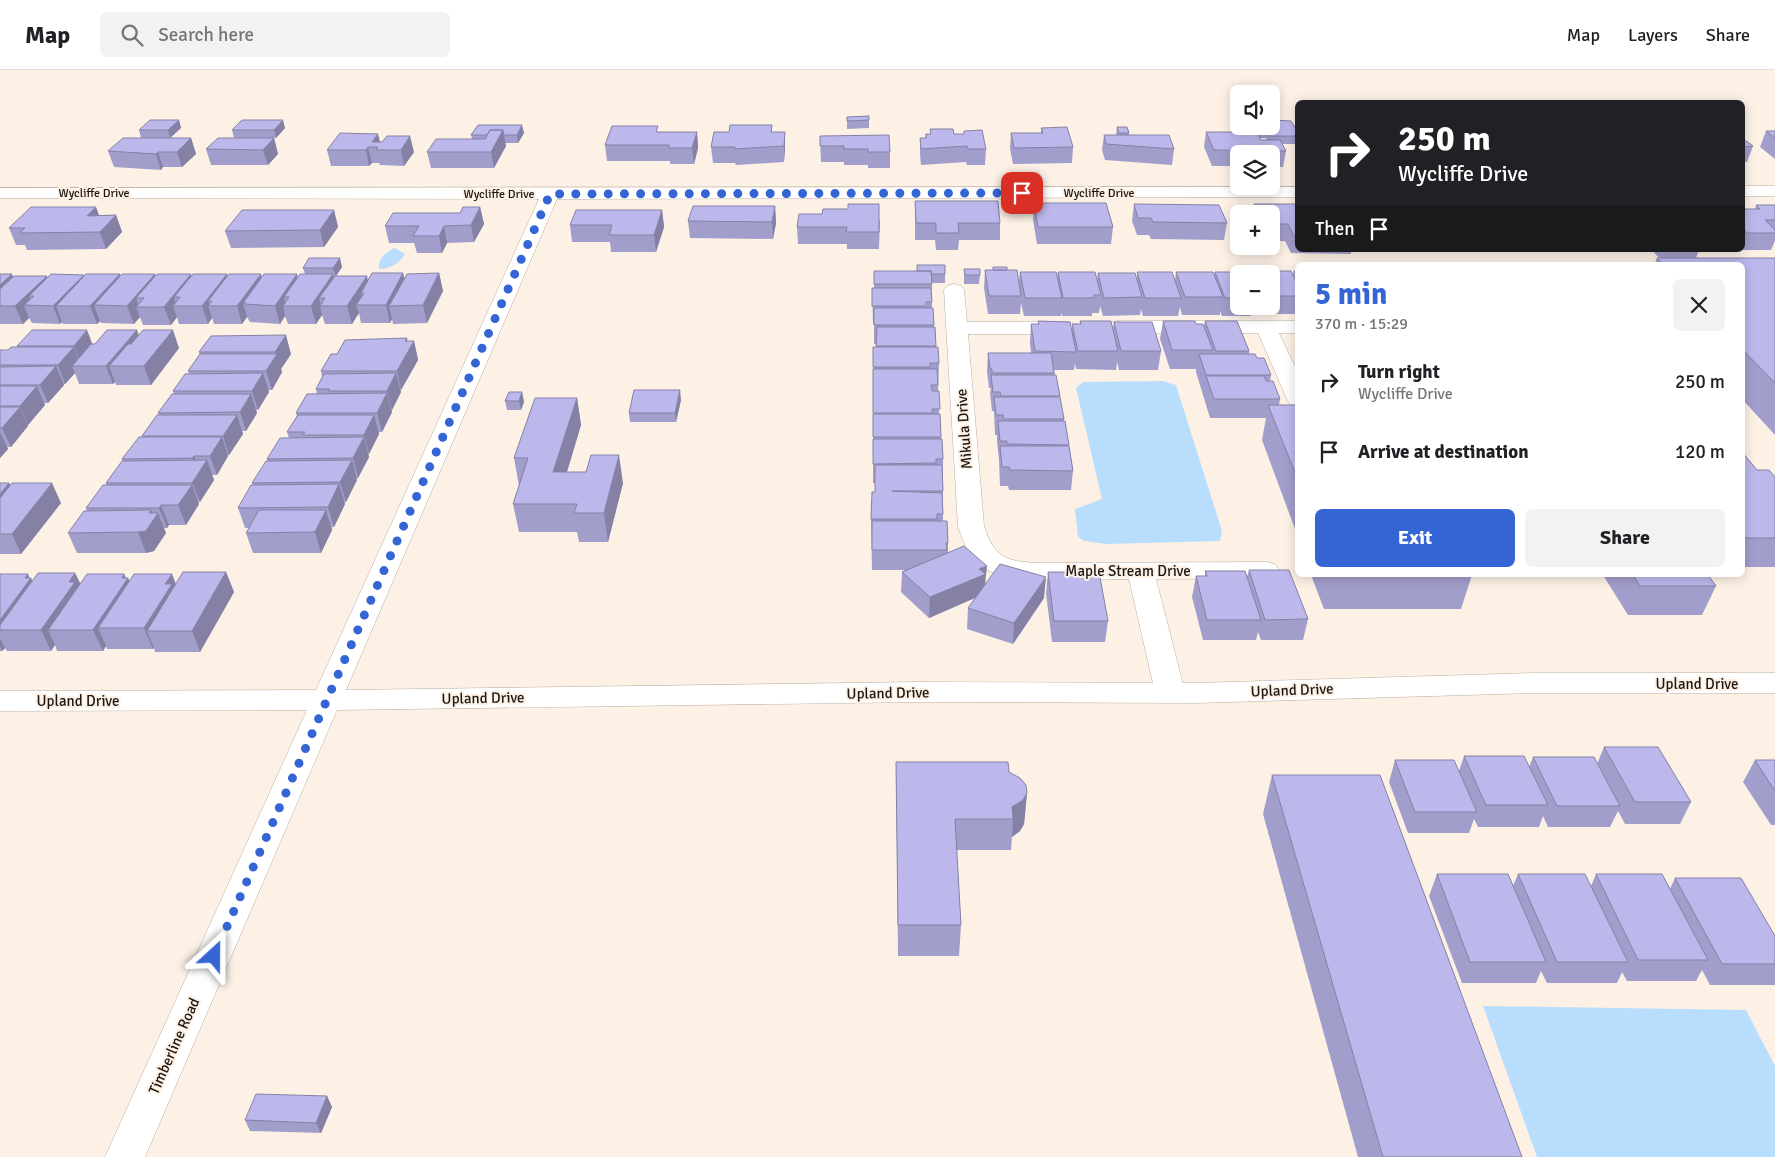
<!DOCTYPE html>
<meta charset="utf-8">
<style>
body{margin:0;font-family:Signika,sans-serif;background:#f2f2f2;color:#202124;height:100vh;display:flex;flex-direction:column;font-size:19px;white-space:nowrap}
*{box-sizing:border-box;margin:0}
p{font-size:16px;color:#757577}
.icon{flex:none;width:28px;height:28px;fill:none;stroke:currentColor;stroke-width:2;stroke-linecap:round;stroke-linejoin:round}
.map{position:relative;flex:1;overflow:hidden}
.side{position:absolute;left:1295px;top:192px;width:450px;height:315px;display:flex;flex-direction:column;background:#fff;border-radius:8px;box-shadow:0 2px 12px #0003}
.side>*{flex:none}
.top-card{position:absolute;left:1295px;top:30px;width:450px;height:152px;border-radius:8px;box-shadow:0 2px 12px #0003;background:#202124;color:#fff;overflow:hidden}
.tools{position:absolute;left:1230px;top:15px;display:grid;gap:10px}
.tools a{display:grid;place-items:center;width:50px;height:50px;border-radius:8px;background:#fff;box-shadow:0 2px 12px #0003;font-size:25px}
.pin{position:absolute;display:grid;place-items:center;width:42px;height:42px;color:#fff;margin:-21px;border-radius:10px;box-shadow:0 2px 8px #0006}
.me{position:absolute;width:55px;margin:-28px;rotate:24deg;stroke-linejoin:round;filter:drop-shadow(0 0 4px #0008)}
.turn{display:flex;align-items:center;gap:18px;height:105px;padding:0 20px;font-size:22px}
.turn .icon{width:65px;height:65px;stroke-width:2.5}
.turn b{display:block;font-size:35px;line-height:42px}
.then{display:flex;align-items:center;height:48px;padding:0 20px;background:#0003;gap:10px;font-size:19px}
.round{display:grid;place-items:center;flex:none;width:52px;height:52px;border-radius:8px;background:#f2f2f2}
.headline{display:flex;align-items:center;justify-content:space-between;height:85px;padding:0 20px}
h1{font-size:30px;font-weight:700;line-height:38px;color:#3565d5}
.button{display:flex;gap:10px;margin-top:auto;padding:10px 20px}
.button a{flex:1;height:58px;border-radius:8px;background:#3565d5;color:#fff;font-size:20px;font-weight:700;line-height:58px;text-align:center}
.button a+a{background:#f2f2f2;color:#202124}
ul{padding:0;list-style:none}
li{display:flex;align-items:center;gap:15px;height:70px;padding:0 20px}
li div{flex:1}
li b{display:block;font-size:19px}
li em{font-style:normal}
header{display:flex;align-items:center;gap:30px;box-sizing:border-box;height:70px;padding:0 25px;background:#fff;border-bottom:1px solid #e0e0e0}
header strong{font-size:24px}
nav{display:flex;gap:28px;margin-inline-start:auto;font-size:18px}
.search{width:350px;height:45px;background:#f2f2f2;display:flex;align-items:center;gap:12px;box-sizing:border-box;padding:0 18px;border-radius:8px;color:#757577;font-size:19px}
.map>svg:first-child{display:block}
</style>
<header>
<strong>Map</strong>
<div class="search"><svg class="icon" aria-label="search" viewBox="0 0 24 24"><circle cx="10" cy="10" r="6"/><path d="M15 15l6 6"/></svg>Search here</div>
<nav><a>Map</a><a>Layers</a><a>Share</a></nav>
</header>
<div class="map">
<svg width="1775" height="1087" viewBox="0 0 1775 1087">
<rect width="100%" height="100%" fill="#fdf1e6"/>
<path fill="#b9defd" d="M395 178 405 184C400 193 390 199 379 199 378 188 386 182 395 178Z
M1163 311 1176 315 1222 461 1220 471 1106 474 1084 471 1078 467 1075 439 1102 429 1076 318 1083 312Z
M1483 936 1746 940 1775 996V1087H1537Z"/>
<g fill="none" stroke-linecap="round" stroke-linejoin="round">
<defs>
<path id="street" d="M954 214 961 216 964 220 967 252H1069L1076 254 1079 258 1076 262 1069 264H968L984 456C994 487 1005 491 1036 493L1266 492 1275 494 1279 500 1275 506 1266 508 1156 509 1185 622 1180 629 1170 632 1160 629 1155 622 1129 509C1093 509 1014 517 984 498 969 489 963 471 958 456L944 220 947 216Z
M1117 251H1298V263H1279L1298 303V336L1290 334 1287 329 1258 263H1117L1110 261 1107 257 1110 253Z"/>
<path id="secondary" d="M1742 116H1775V126H1742Z
M1298 117V127L557 129 346 620 917 612 1196 613 1534 603H1775V623H1534L1196 633 917 632 337 640 145 1087H105L307 640 0 641V621L316 620 539 129 0 128V118Z"/>
</defs>
<use href="#street" stroke="#bbada0" stroke-width="1"/>
<use href="#secondary" stroke="#bbada0" stroke-width="1"/>
<use href="#street" fill="#fff" fill-rule="evenodd"/>
<use href="#secondary" fill="#fff" fill-rule="evenodd"/>
</g>
<path fill="#a29ecb" fill-rule="evenodd" d="M869 46V58L847 59V47Z
M179 50 181 58 170 68H191L196 84 182 97H163L161 100 114 97 108 81 141 68 139 60Z
M772 55V62H785V77L784 92 736 95 735 93H713L711 77 729 62Z
M1253 56H1271L1298 62V74H1282L1286 81 1283 97H1271V84H1239V96H1212L1204 77 1206 62H1253ZM1260 68H1266L1267 70H1261Z
M1117 57 1129 63V65L1174 79 1172 95 1105 90 1102 80 1104 65H1116Z
M285 58 276 68H234L232 60Z
M1041 58 1073 77 1072 93 1013 94 1010 79 1011 63H1041Z
M1766 61H1775V89L1760 77Z
M658 62H697L698 78 694 94H670V91H607L605 75Z
M524 63 518 73H505L506 76 494 98H431L427 82 472 69 471 65Z
M926 64H954L986 79 985 95H967L966 92 921 95 920 84V68H925Z
M820 66 890 82V98H868V95H844V92H821Z
M274 68 278 84 268 95H211L206 79Z
M1742 68 1753 76 1747 92H1742Z
M380 72H382L414 82 404 96 380 95 379 93H372L369 96H331L327 80Z
M915 131 1000 153V170H959L958 180H936L935 170H915Z
M1034 133 1113 157 1111 174H1037L1033 150Z
M1134 134 1227 153 1224 170 1151 169 1149 165H1137L1132 151Z
M1254 134H1298V180H1351V184L1291 183 1285 171H1271V144H1253Z
M1756 135H1775V171L1771 180H1742V139H1755Z
M775 136 776 153 773 169 690 168 688 151Z
M96 137 99 146 116 145 122 162 106 179 27 180 25 175H16L9 158Z
M480 137 484 154 474 172 447 173 442 183H417L414 173H389L385 156 460 143Z
M334 140 338 157 324 177 231 178 225 161Z
M662 140 664 157 656 182H611L610 172H572L570 155Z
M880 150 879 179H847V174H798L797 157Z
M1652 180H1699L1696 188H1775V365L1742 329V195H1654L1657 188H1659Z
M342 197 336 206 368 211 403 203 404 208 439 203 443 221 427 253 393 254 392 249 390 253H361L359 243 352 254H325L322 245 316 254H288L285 246 280 254 250 252 247 247 242 254H214L212 248 208 254H179L177 247 171 255H143L140 247 134 254 101 253 100 251 97 254H63L62 252 60 254 32 253 29 248 23 254H0V204L13 207 47 208 84 205V206L120 204V206L155 204V206H227L298 208 305 204 303 198Z
M993 197 1007 200 1019 212 1020 202 1057 208 1058 202 1097 210 1098 203 1137 209V202L1175 210 1176 202 1214 205 1215 202 1253 203 1254 201 1293 205 1294 201H1298V244H1262L1260 241V243H1251V246H1222L1220 241V245H1182L1180 237 1178 246H1143L1141 239 1140 245 1103 246 1100 236 1099 243H1092V246H1062L1061 242V246H1024L1021 233 1020 244H988L984 218 985 200H993ZM1239 204H1271V236H1239Z
M964 199 980 205 979 214H964Z
M874 201 945 204V213H932V238H933L934 257H935L936 277 939 293 938 321H939V344H940L941 369 943 389V451L948 473V483L986 513 1044 528 1013 574 967 559 968 538 975 528 929 548 901 522 902 502 905 500H872L871 449 875 422V413H873V277H876V274H874V254H873L872 218H874Z
M1038 251 1072 261V254H1080V251L1113 258 1114 252 1161 281 1158 300H1119L1117 292 1116 300 1076 299 1075 293 1074 300H1054L1069 375 1073 401 1071 420H1009L1008 416H1000L999 390 997 371V365H995L994 341H992L990 323 991 318H989L987 301 988 283H1031L1030 273 1031 254H1038Z
M1163 251 1196 254 1204 256 1205 251 1249 281V284L1257 288 1271 305 1270 311 1280 329 1279 335H1298V467L1262 370 1266 348H1210L1196 302V299H1170L1160 269Z
M139 265 179 278 151 315H116L115 312 113 314H79L75 303 65 314H63L64 315 48 333H44L45 335 28 355H27L28 356 11 377H7L8 379 0 388V280H8L17 277V276L95 274Z
M211 266 291 284 281 299 282 302 272 320H268L269 322 258 340H256L257 343 246 361H242L243 364 229 385H228V386L217 405H212L214 410 200 432H198L199 434 186 455H169L167 458H164L166 463 154 481 146 483H77L68 463 87 441 86 438 107 415 106 413 123 391 122 389 142 367V366L159 345 158 343 174 324 173 321 189 304 188 301 200 285 199 282Z
M408 271H414L418 290 401 320H400L401 322 392 340H391L392 342 382 362H379V364L369 384H368L369 387 358 408H357V410L346 432H344L345 434 334 457H332V460L321 483H253L246 463 249 458H245L238 438 253 415 252 413 268 391 267 389 289 368 287 362 297 346 296 343 317 324 316 319 322 307 321 301 337 284Z
M522 322 524 332 521 340H507L505 331Z
M577 328 581 355 567 402 623 413 608 472H579L577 462H519L513 434 519 416 514 388Z
M681 330 676 352H630L629 343Z
M1742 382 1757 400 1775 407V497H1742Z
M0 413H9L11 415 61 433 21 484H0Z
M1249 500 1308 549 1303 570H1261L1258 562 1256 570H1203L1192 527 1196 506H1205V501L1247 507Z
M226 502 234 522 200 582H155L154 578 153 579H107L106 576 103 581H57L55 575 51 581H7L5 578 2 581H0V504H28L29 508H31L32 511 75 503 80 514 124 504 126 508H128L129 511 176 514Z
M1048 502 1108 551 1105 572H1052L1046 523Z
M1311 505H1472L1461 539H1324Z
M1603 505H1708L1716 516 1702 545H1628Z
M1604 677 1691 732 1680 754H1625L1618 741 1610 757H1548L1543 746 1539 757H1478L1474 749 1469 763H1408L1389 712 1395 690 1459 701 1464 686 1529 697 1533 687 1597 694Z
M1755 690H1775V755H1771L1743 712Z
M896 692 1009 702 1027 723 1024 754 1020 761 1012 767 1011 780H956L961 855 959 886H898Z
M1272 705 1522 1087H1358L1263 744Z
M1437 804 1513 816 1518 804 1591 816 1596 804 1670 819 1675 808 1775 866V915H1710L1702 900 1696 911H1627L1622 902 1617 913H1547L1541 901 1536 913H1462L1429 826Z
M327 1026 332 1037 321 1063 250 1061 245 1050Z"/>
<path fill="#8481a5" d="M179 50 181 58 170 68 168 60Z
M283 50 285 58 276 68 274 60Z
M522 55 524 63 518 73 517 65Z
M503 60 506 76 494 98 491 82Z
M697 62 698 78 694 94 692 78Z
M785 62V77L784 92V76Z
M378 64 382 79 372 72Z
M410 66 414 82 404 96 401 80Z
M191 68 196 84 182 97 177 82Z
M274 68 278 84 268 95 263 80Z
M368 77 372 93 369 96 366 80Z
M158 82 163 97 161 100 156 84Z
M775 136 776 153 773 169 772 152Z
M96 137 102 154 87 146Z
M480 137 484 154 474 172 471 155Z
M334 140 338 157 324 177 320 160Z
M662 140 664 157 656 182 654 165Z
M116 145 122 162 106 179 100 162Z
M444 156 447 173 442 183 439 166Z
M340 188 342 197 336 206 333 198Z
M403 203 407 221 389 236 392 249 390 253 386 235Z
M439 203 443 221 427 253 423 235Z
M12 204 19 222 0 236V215Z
M120 204 126 222 94 235 100 251 97 254 90 236Z
M155 204 161 222 144 228H136L139 237H136L140 247 134 254 127 236Z
M191 204 197 222 180 227H174L176 236H173L177 247 171 255 164 237Z
M227 204 232 222 212 231H208L210 236H208L212 248 208 254 202 236Z
M261 204 266 222 246 233H243L247 247 242 254 237 236Z
M297 204 302 222 289 227H284L286 236H283L285 246 280 254 275 236Z
M333 204 338 222 325 228H319L321 236H320L322 245 316 254 311 236Z
M84 205 91 222 56 236 62 252 60 254 53 236Z
M47 206 53 224 34 226H29L32 235H24L29 248 23 254 15 236Z
M367 206 371 224 361 223 364 235H356L359 243 352 254 347 236Z
M87 260 94 278 81 294 74 276Z
M137 260 143 278 109 296 115 312 113 314 106 296Z
M173 260 179 278 151 315 144 296Z
M286 265 291 284 281 299 282 302 272 320 266 301 276 285 275 282Z
M407 268 409 279 414 271 418 290 401 320 397 301 405 271Z
M74 277 81 296H72L75 303 65 314 58 295Z
M56 296 64 315 48 333 40 315Z
M263 303 269 322 258 340 252 321Z
M396 303 401 322 392 340 387 321Z
M37 316 45 335 28 355 20 336Z
M680 320 681 330 676 352 675 343Z
M522 322 524 332 521 340 519 331Z
M387 323 392 342 382 362 377 343Z
M251 324 257 343 246 361 240 342Z
M577 328 581 355 558 431 553 402Z
M20 337 28 356 11 377 2 358Z
M237 345 243 364 229 385 223 366Z
M374 345 379 364 369 384 364 365Z
M0 362 8 379 0 388Z
M222 367 228 386 217 405 210 386Z
M364 367 369 387 358 408 353 388Z
M619 385 623 413 608 472 604 443Z
M194 386 199 402 207 390 214 410 200 432 192 413 198 405 192 388Z
M352 390 357 410 346 432 340 412Z
M9 413 18 432 0 455V424Z
M52 413 61 433 21 484 12 464Z
M339 414 345 434 334 457 328 437Z
M192 415 199 434 186 455 178 435Z
M161 435 169 455 167 458 159 438Z
M151 440 154 449 158 443 166 463 154 481 146 483 138 462Z
M326 440 332 460 321 483 315 462Z
M987 496 984 524 929 548 930 527 979 499Z
M226 502 234 522 200 582 192 561Z
M75 503 85 523 48 560 55 575 51 581 41 560 69 512Z
M28 504 30 510 31 508 41 529 0 560V550Z
M124 504 127 510 128 508 137 528 98 558 106 576 103 581 93 560Z
M172 504 180 524 147 561 154 578 153 579 144 558 165 514Z
M1046 507 1044 528 1013 574 1014 553Z
M0 568 5 578 2 581 0 576Z
M1027 723 1024 754 1020 761 1012 767 1013 749 1012 737Z
M327 1026 332 1037 321 1063 316 1053Z"/>
<path fill="#bcb8ec" stroke="#8481a5" d="M869 46V50L847 51V47Z
M150 50H179L168 60H139Z
M242 50H283L274 60H232Z
M1271 50 1291 51 1298 62V66H1270L1267 60H1257L1255 56H1271Z
M478 55H522L517 65H504L503 60H490L487 65H471Z
M730 55H772L771 62H785L784 76 735 79V77H711L714 62H729Z
M612 56H658L656 62H697L692 78H669V75H605Z
M1067 57 1073 77 1014 78 1011 63H1043L1041 58Z
M1117 57H1127L1129 63H1119Z
M930 59H953L954 64H964V61L982 60 986 79H968L967 76 921 79 920 68H926V64H931Z
M490 60H503L491 82H427L436 69H485Z
M1766 61H1775V68Z
M1206 62H1257L1261 70H1280L1286 81 1214 80Z
M340 63 378 64 372 72H382L387 66H410L401 80H376L378 77H368L366 80H327Z
M889 65 890 82H868V79H844V76H820V66Z
M1104 65H1169L1174 79 1106 74Z
M123 68H191L177 82H158L156 84 108 81Z
M218 68H274L263 80 206 79Z
M1742 68 1753 76 1742 77Z
M915 131H998L1000 153H958L959 163H936V153H916Z
M1034 133H1106L1113 157H1038Z
M848 134H879V162H846L847 157H797L799 144H822L823 139H848Z
M1134 134 1219 135 1227 153 1153 152 1151 148H1138Z
M1254 134H1298V166H1294L1288 154H1271V144H1259Z
M1756 135H1775V150H1765L1775 160V163H1747L1742 158V139H1760Z
M693 136H775L772 152 688 151Z
M31 137H96L87 146 116 145 100 162 20 163 25 158H9Z
M463 137H480L471 155 444 156 439 166H413L419 156H385L393 143H460Z
M242 140H334L320 160 225 161Z
M576 140H662L654 165H609L612 155H570Z
M309 188H340L333 198H303Z
M1657 188H1775V313L1742 279V195H1663Z
M917 195H945V204H931V201H917Z
M993 197H1007V200H993Z
M964 199H980V205H965Z
M985 200H1017L1021 226H989Z
M874 201H931L932 214H874Z
M1254 201H1291L1298 215V226H1271V204H1255Z
M1294 201H1298V208Z
M1020 202H1056L1062 228H1025Z
M1058 202H1095L1101 225H1094V228H1063Z
M1137 202H1172L1181 228H1145Z
M1176 202H1213L1223 227H1185Z
M1215 202H1253L1254 204H1239V228H1225Z
M372 203H403L386 235H356L364 223H361Z
M439 203 423 235 389 236 407 204Z
M1098 203H1135L1142 227 1104 228Z
M0 204H12L0 215Z
M51 204 84 205 53 236 24 235 34 226H29Z
M86 204H120L90 236H56Z
M122 204H155L127 236 94 235Z
M157 204H191L164 237H136L144 228H136Z
M193 204H227L202 236H173L180 227H174Z
M229 204H261L237 236H208L212 231H208Z
M264 204H297L275 236 245 234 246 233H243Z
M300 204H333L311 236H283L289 227H284Z
M14 206H47L15 236H0V219Z
M335 206H367L347 236H320L325 228H319Z
M872 218H931L932 232H926V236H872Z
M874 238H933L934 255H874Z
M1038 251 1070 252 1076 282 1035 281 1031 254H1039Z
M1080 251H1111L1118 281H1078L1072 254H1081Z
M1163 251H1195L1196 254H1203L1213 280H1172Z
M1205 251H1237L1249 281H1216Z
M1114 252H1152L1161 281H1121Z
M877 257H935L936 276H876Z
M32 260H87L74 276H17Z
M107 260H137L106 296H72L91 274H95Z
M143 260H173L144 296H109L128 274H131Z
M286 265 275 282H199L211 266Z
M407 268 405 271H414L397 301H321L331 284H337L345 270Z
M11 277H74L58 295H0V280H8Z
M873 277H938L939 293H930V297H873Z
M988 283H1051L1054 303H992V299H990Z
M200 284H277L266 301H188Z
M1199 284H1255L1257 288H1264L1271 305H1206Z
M56 296 40 315H0V297Z
M873 299H937L938 315H931L932 321H939L940 339H932L933 343H873Z
M263 303 252 321H173L185 304Z
M396 303 387 321H328L330 319H316L324 304Z
M991 305H1056L1060 326H1001L1000 322H993Z
M1206 306H1264L1266 311H1273L1280 329H1214Z
M0 316H37L20 336H0Z
M634 320H680L675 343H629Z
M509 322H522L519 331H505Z
M387 323 377 343H296L307 324Z
M172 324H251L240 342 158 343Z
M994 327H1060L1064 349H1004L1003 345H996Z
M535 328H577L553 402H586L591 385H619L604 443H574L577 434H513L528 388H514Z
M1268 335H1298V410Z
M0 337H20L2 358H0Z
M873 344H940L941 367H873Z
M157 345H237L223 366H142Z
M298 345H374L364 365H303L305 362H287Z
M998 351H1065L1069 375 1007 374V371H1000Z
M139 367H222L210 386H194L192 388 122 389Z
M364 367 353 388 267 389 280 368Z
M873 369H942L943 389H936V393L873 394Z
M1000 376H1069L1073 401 1010 400 1009 397H1002Z
M1742 382 1757 400H1769L1775 407V468H1742Z
M207 390 192 413H106L122 391Z
M352 390 340 412 252 413 266 391Z
M875 395H942L943 421H892L942 423 943 444H937V449H871L872 422H875Z
M0 413H9L0 424Z
M12 413H52L12 464H0V428Z
M339 414 328 437 238 438 251 415Z
M103 415H192L178 435H161L159 438H86Z
M151 440 149 443H158L146 461 138 462 68 463 84 441Z
M259 440H326L315 462 246 463Z
M872 451H947L948 473H946L947 480H872Z
M964 476 987 496 979 499 986 504 930 527 902 502Z
M1000 494 1046 507 1014 553 968 538Z
M1249 500H1289L1308 549 1265 550Z
M1205 501H1245L1261 550H1207L1196 506H1207Z
M183 502H226L192 561H147Z
M1048 502H1099L1108 551H1054Z
M38 503H75L69 512H75L41 560H0V555Z
M0 504H28L25 508H31L0 550Z
M87 504H124L122 508H128L93 560H48Z
M134 504H172L165 514H172L144 558H98Z
M1633 505H1708L1716 516H1640Z
M1604 677H1658L1691 732H1635Z
M1464 686H1524L1548 735H1486Z
M1533 687H1594L1620 736H1557Z
M1395 690H1454L1477 742H1415Z
M1755 690H1775V721Z
M896 692H1008L1009 702 1020 708 1026 715 1027 723 1023 730 1012 737 1013 749H955L961 855H898Z
M1272 705H1380L1522 1087H1383Z
M1437 804H1508L1546 892H1470Z
M1518 804H1585L1628 892H1557Z
M1596 804H1662L1708 890H1638Z
M1675 808H1741L1775 866V894H1722Z
M256 1024 327 1026 316 1053 245 1050Z"/>
<g fill="none" stroke-linecap="round" stroke-linejoin="round">
<path stroke="#3565d5" stroke-width="9" stroke-dasharray="0 16.2" d="M214 886 550 124 1022 123"/>
</g>
<g text-anchor="middle" dominant-baseline="central" stroke-width="4" stroke-linejoin="round" paint-order="stroke">
<g font-size="12" fill="#1c1713" stroke="#fdf1e6">
<text x="94" y="123">Wycliffe Drive</text>
<text x="1099" y="123">Wycliffe Drive</text>
<text x="499" y="124">Wycliffe Drive</text>
</g>
<g font-size="15" fill="#1c1713" stroke="#fdf1e6">
<text transform="translate(964 359) rotate(-94)">Mikula Drive</text>
<text x="1128" y="501">Maple Stream Drive</text>
<text x="1697" y="614">Upland Drive</text>
<text transform="translate(1292 620) rotate(-2)">Upland Drive</text>
<text transform="translate(888 623) rotate(-1)">Upland Drive</text>
<text transform="translate(483 628) rotate(-1)">Upland Drive</text>
<text x="78" y="631">Upland Drive</text>
<text transform="translate(174 976) rotate(-66)">Timberline Road</text>
</g>
</g>
</svg>
<div class="tools">
<a><svg class="icon" aria-label="sound" viewBox="0 0 24 24"><path d="M4 9h4l5-4v14l-5-4H4zM17 9q2 3 0 6"/></svg></a>
<a><svg class="icon" aria-label="layers" viewBox="0 0 24 24"><path d="M12 4l9 5-9 5-9-5zM3 14l9 5 9-5"/></svg></a>
<a>+</a>
<a>−</a>
</div>
<div class="pin" style="left:1022px;top:123px;background:#d93025"><svg class="icon" aria-label="arrive" viewBox="0 0 24 24"><path d="M6 21V4h12l-3 4 3 4H6"/></svg></div>
<svg class="me" style="left:214px;top:886px" viewBox="-20 -20 40 40"><path d="M0-17L14 15 0 8-14 15z" fill="#3565d5" stroke="#fff" stroke-width="4"/></svg>
<div class="top-card">
<div class="turn"><svg class="icon" aria-label="right" viewBox="0 0 24 24"><path d="M7 20v-9h11M14 6l5 5-5 5"/></svg><div><b>250 m</b>Wycliffe Drive</div></div>
<div class="then">Then<svg class="icon" aria-label="arrive" viewBox="0 0 24 24"><path d="M6 21V4h12l-3 4 3 4H6"/></svg></div>
</div>
<section class="side">
<div class="headline"><div><h1>5 min</h1><p>370 m · 15:29</p></div><a class="round"><svg class="icon" aria-label="close" viewBox="0 0 24 24"><path d="M6 6l12 12M18 6L6 18"/></svg></a></div>
<ul>
<li><svg class="icon" aria-label="right" viewBox="0 0 24 24"><path d="M7 20v-9h11M14 6l5 5-5 5"/></svg><div><b>Turn right</b><p>Wycliffe Drive</p></div><em>250 m</em></li>
<li><svg class="icon" aria-label="arrive" viewBox="0 0 24 24"><path d="M6 21V4h12l-3 4 3 4H6"/></svg><div><b>Arrive at destination</b></div><em>120 m</em></li>
</ul>
<div class="button"><a>Exit</a><a>Share</a></div>
</section>
</div>
